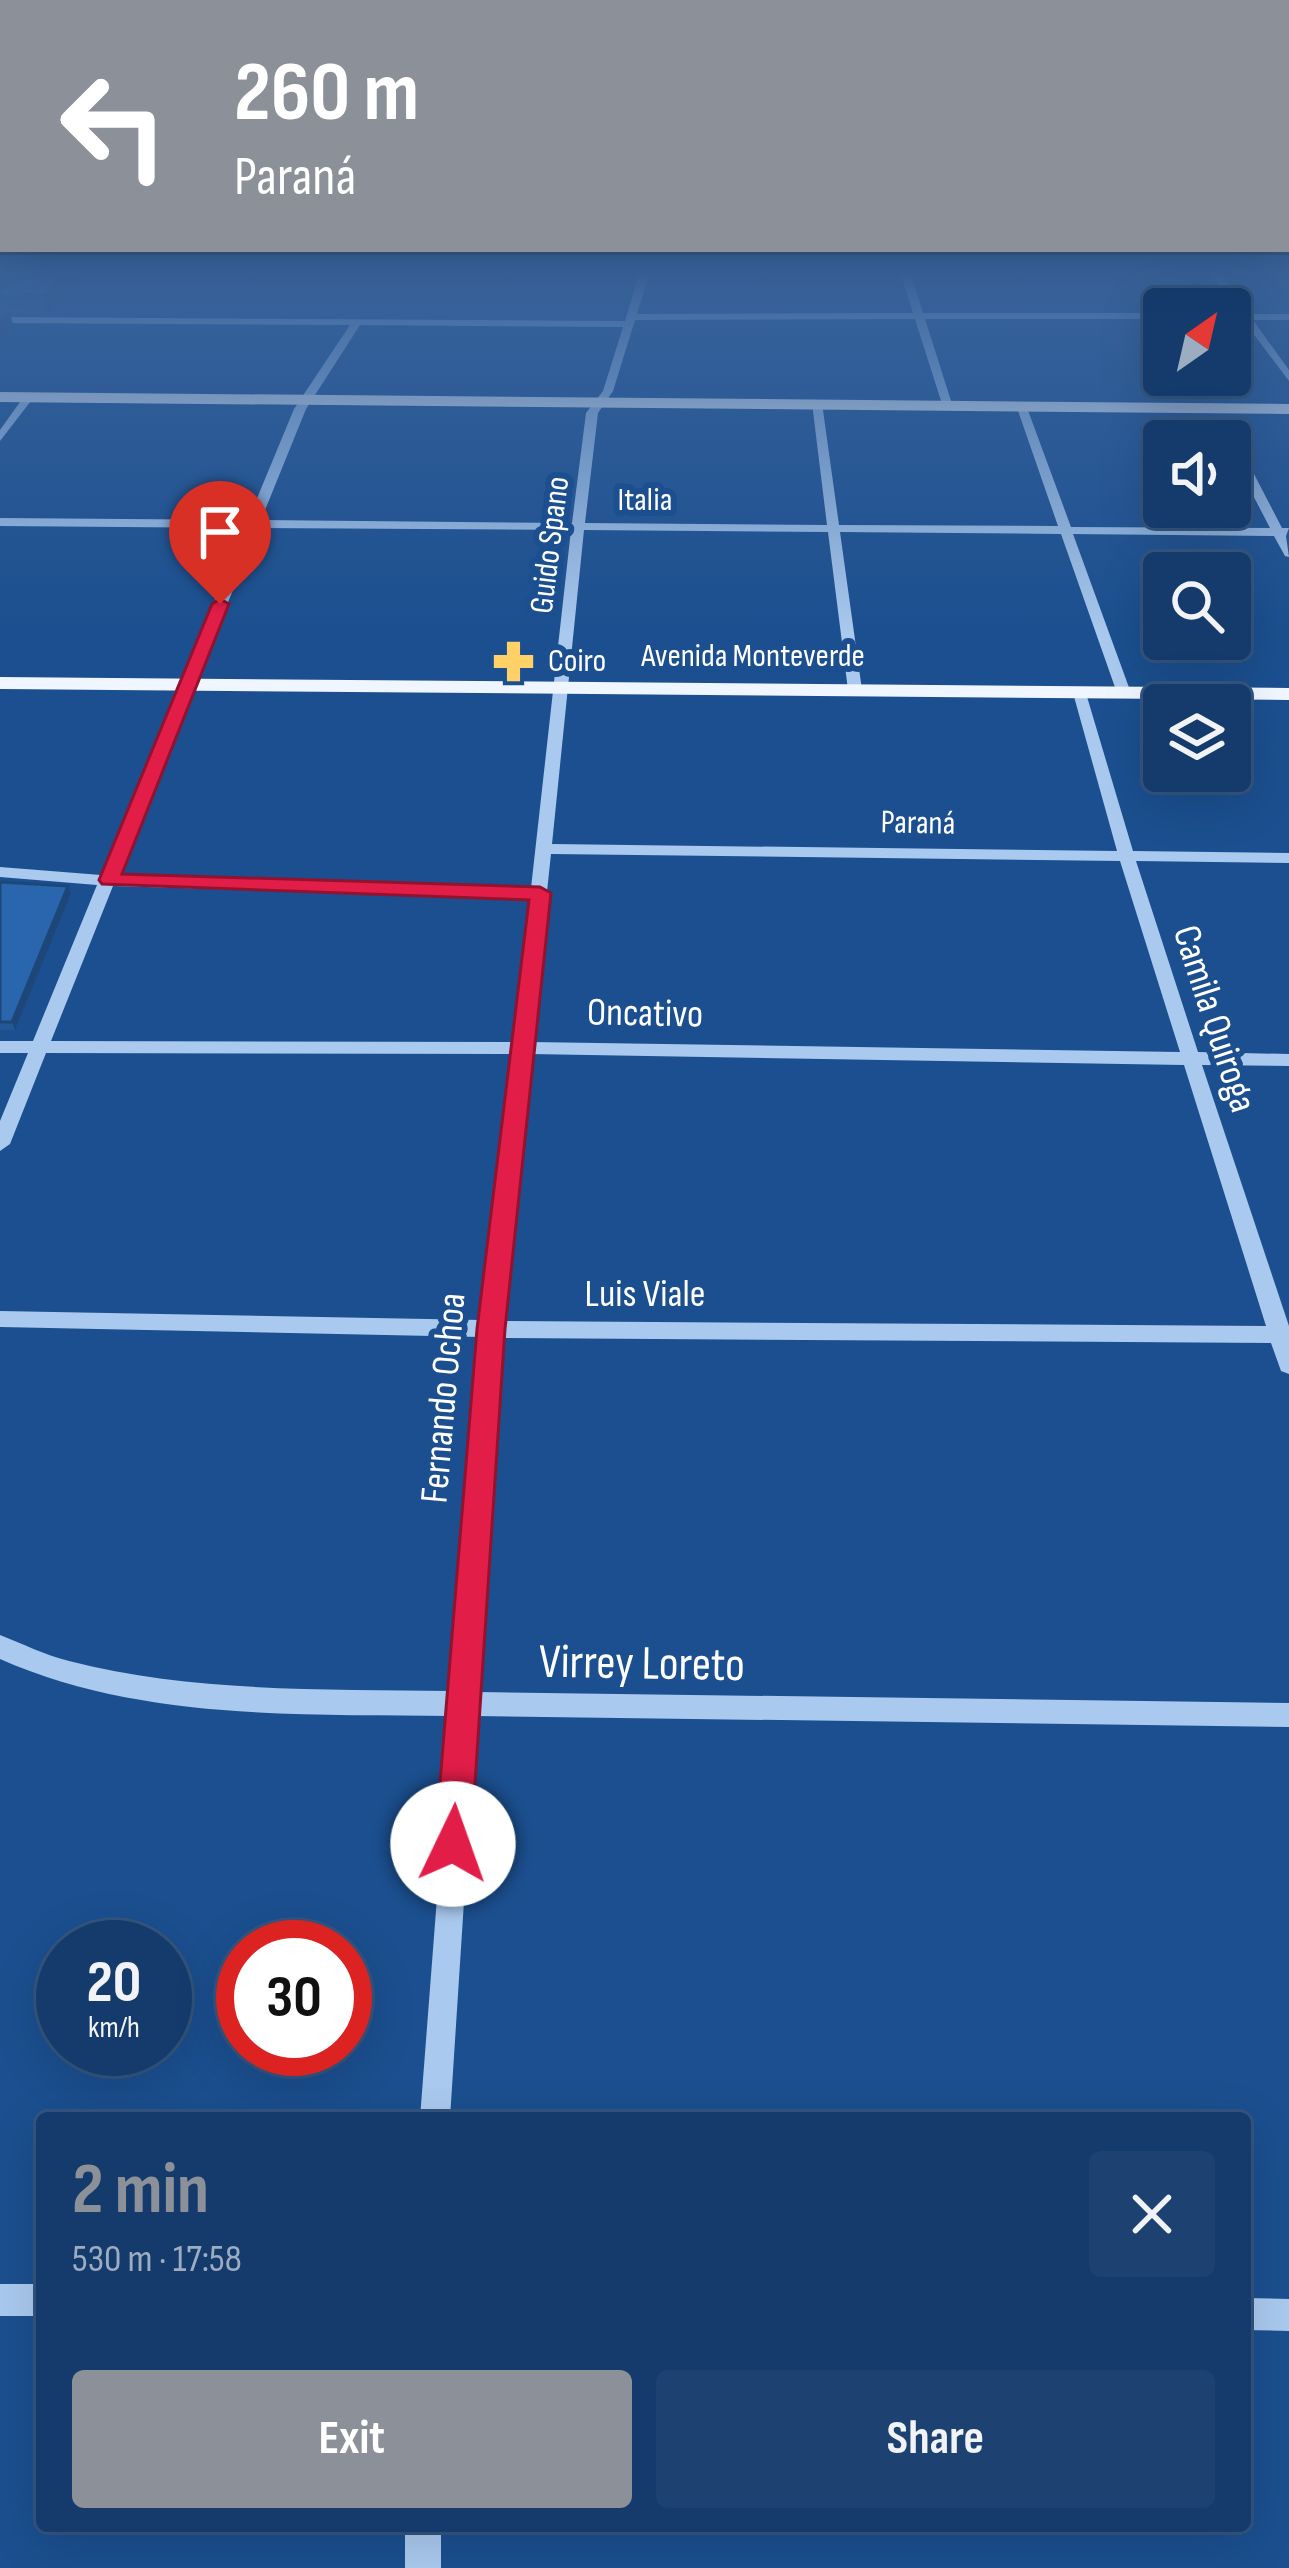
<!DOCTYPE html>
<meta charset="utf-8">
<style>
body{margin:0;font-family:"Sofia Sans Condensed",sans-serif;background:#1d4271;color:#f1f3f6;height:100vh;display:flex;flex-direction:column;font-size:45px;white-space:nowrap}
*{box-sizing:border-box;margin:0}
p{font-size:39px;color:#9dadc1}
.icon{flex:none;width:66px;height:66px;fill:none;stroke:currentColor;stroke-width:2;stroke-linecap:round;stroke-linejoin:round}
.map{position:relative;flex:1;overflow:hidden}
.drawer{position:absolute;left:36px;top:2112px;width:1215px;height:420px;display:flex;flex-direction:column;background:#143b6b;border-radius:12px;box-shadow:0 12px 48px #0002,0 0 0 3px #33557e}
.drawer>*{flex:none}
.hud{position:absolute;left:0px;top:0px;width:1290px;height:252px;box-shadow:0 12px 48px #0002,0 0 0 3px #33557e;background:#8c9099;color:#fff;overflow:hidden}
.needle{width:78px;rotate:34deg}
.tools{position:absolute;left:1143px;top:288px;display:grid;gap:24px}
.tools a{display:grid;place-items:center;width:108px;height:108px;border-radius:12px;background:#143b6b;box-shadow:0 12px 48px #0002,0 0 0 3px #33557e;font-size:60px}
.speed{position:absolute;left:36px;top:1920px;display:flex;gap:24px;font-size:60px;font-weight:700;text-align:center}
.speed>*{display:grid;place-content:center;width:156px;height:156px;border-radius:50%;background:#143b6b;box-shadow:0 12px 48px #0002,0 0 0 3px #33557e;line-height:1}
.speed small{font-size:30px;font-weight:400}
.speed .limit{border:18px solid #d22;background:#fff;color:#111}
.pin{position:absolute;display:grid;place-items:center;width:102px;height:102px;color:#fff;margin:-123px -51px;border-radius:50% 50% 50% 0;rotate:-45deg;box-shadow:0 0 12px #0007}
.pin .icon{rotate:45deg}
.me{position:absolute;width:132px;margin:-66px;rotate:3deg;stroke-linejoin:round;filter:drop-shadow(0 0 9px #0008)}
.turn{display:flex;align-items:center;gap:42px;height:252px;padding:0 36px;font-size:54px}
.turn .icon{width:156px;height:156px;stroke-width:2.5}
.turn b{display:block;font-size:84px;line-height:102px}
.round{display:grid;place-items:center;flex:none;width:126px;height:126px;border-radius:12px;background:#1d4271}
.head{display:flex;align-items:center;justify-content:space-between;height:204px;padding:0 36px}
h1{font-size:72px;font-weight:700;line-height:90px;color:#8c9099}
.action{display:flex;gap:24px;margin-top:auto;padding:24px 36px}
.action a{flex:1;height:138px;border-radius:12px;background:#8c9099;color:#fff;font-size:48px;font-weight:700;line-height:138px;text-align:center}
.action a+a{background:#1d4271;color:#f1f3f6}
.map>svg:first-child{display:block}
</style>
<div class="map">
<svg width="1289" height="2568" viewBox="0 0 1289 2568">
<rect width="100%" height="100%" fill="#1b4f8f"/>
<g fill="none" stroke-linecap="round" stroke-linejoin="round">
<path fill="#a9c9ee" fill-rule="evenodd" d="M639 275H649L637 314 913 313 901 275H911L923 313H1164V319H925L952 404 947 407 942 404 915 319 635 320 613 391 598 413 585 523 827 525 812 403 817 400 822 403 839 525 1058 526 1016 405 1021 402 1026 405 1071 527 1270 528 1242 474 1248 470 1254 474 1282 528H1289L1286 536 1289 557 1285 556 1274 536 1073 534 1131 693 1124 697 1117 693 1061 534 840 532 862 690 855 694 848 690 828 532 584 530 552 844 1117 851 1073 693 1085 690 1133 851 1289 853V863L1136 861 1198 1052 1289 1054V1066L1202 1065 1289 1326V1374L1281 1371 1271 1343 501 1338 478 1692 1289 1703V1727L476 1716 450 2118H420L451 1716C301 1714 140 1721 0 1659V1635C23 1644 45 1655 69 1661 194 1693 325 1689 452 1691L480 1337 0 1327V1311L481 1320 512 1054 46 1053 10 1144 0 1151V1121L28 1053H0V1041H33L97 885 0 877V867L101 875 245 528 0 526V518L248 520 294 409 350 325 0 323V317L625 321ZM360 325 623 327 603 391 586 413 572 523 261 520 306 409ZM258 528 571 530 531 888 117 877ZM551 854 1120 861 1180 1052 531 1042ZM113 886 529 898 513 1042 51 1041ZM530 1054 1184 1065 1266 1326 503 1321Z
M1212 275H1222L1249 314H1289V320H1253L1289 370V381L1243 320 1233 319V315L1239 314Z
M25 395 34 397 0 441V430Z
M0 2284H42V2316H0Z
M1245 2298 1289 2299V2331L1245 2330Z
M405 2526H441V2568H405Z"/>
<path fill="#f0f6ff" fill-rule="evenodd" d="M0 392 1289 404V414L0 402Z
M0 677 1289 688V700L0 689Z"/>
</g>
<path fill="#245895" d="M81 275 48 313 10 314 14 328 0 342V290Z
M0 882 71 894 15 1030H0Z"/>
<path fill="#1d4779" d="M0 275H20L0 289Z
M63 275H81L48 313 44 296Z
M9 311 14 328 0 342V319Z
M68 886 71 894 15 1030 12 1022Z"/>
<path fill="#2a66ad" stroke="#1d4779" stroke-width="3" d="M22 275H63L44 296 0 297V290Z
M0 882 68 886 12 1022H0Z"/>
<linearGradient id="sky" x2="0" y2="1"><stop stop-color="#0f2b4f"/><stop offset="0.43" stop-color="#39639b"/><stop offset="1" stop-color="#39639b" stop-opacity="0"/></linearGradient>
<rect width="1289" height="634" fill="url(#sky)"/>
<path fill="#e11d48" stroke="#92132f" stroke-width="3" d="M220 599 229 604 122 874 540 887 551 893 505 1329 471 1844 466 1856 453 1861 440 1856 435 1844 477 1329 529 900 102 884 99 880 212 604Z"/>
<defs>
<symbol id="pharmacy-bare" viewBox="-9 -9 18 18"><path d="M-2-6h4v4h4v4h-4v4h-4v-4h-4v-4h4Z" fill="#ffd166" stroke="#1b4f8f" stroke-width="2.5" paint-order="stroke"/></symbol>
</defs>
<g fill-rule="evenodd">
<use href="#pharmacy-bare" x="484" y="632" width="59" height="59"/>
</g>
<g text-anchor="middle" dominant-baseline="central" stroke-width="12" stroke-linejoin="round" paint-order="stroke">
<g font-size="33" fill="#fff" stroke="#1b4f8f">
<text x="645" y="500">Italia</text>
<text transform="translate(550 545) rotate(-83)">Guido Spano</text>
<text x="753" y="656">Avenida Monteverde</text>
<text transform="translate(918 823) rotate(1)">Paraná</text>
</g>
<g font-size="33" fill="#fff" stroke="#1b4f8f" text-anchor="start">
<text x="548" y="661">Coiro</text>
</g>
<g font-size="39" fill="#fff" stroke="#1b4f8f">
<text transform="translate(645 1014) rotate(1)">Oncativo</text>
<text transform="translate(1214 1019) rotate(72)">Camila Quiroga</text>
<text x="645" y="1294">Luis Viale</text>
<text transform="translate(444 1398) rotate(-85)">Fernando Ochoa</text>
</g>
<g font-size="48" fill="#fff" stroke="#1b4f8f">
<text transform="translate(642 1664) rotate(1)">Virrey Loreto</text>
</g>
</g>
</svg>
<div class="tools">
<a><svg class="needle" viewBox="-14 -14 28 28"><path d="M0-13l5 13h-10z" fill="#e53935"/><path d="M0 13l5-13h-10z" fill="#9dadc1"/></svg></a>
<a><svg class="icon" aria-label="sound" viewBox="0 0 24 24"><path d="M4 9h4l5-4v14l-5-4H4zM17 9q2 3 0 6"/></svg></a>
<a><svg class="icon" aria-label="search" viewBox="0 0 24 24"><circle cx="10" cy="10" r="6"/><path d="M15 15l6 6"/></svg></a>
<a><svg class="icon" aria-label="layers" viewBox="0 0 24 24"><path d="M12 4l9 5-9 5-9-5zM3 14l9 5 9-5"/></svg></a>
</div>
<div class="speed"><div>20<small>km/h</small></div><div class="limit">30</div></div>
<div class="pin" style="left:220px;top:604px;background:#d93025"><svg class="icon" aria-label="arrive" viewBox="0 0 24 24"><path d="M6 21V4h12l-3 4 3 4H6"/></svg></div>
<svg class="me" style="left:453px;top:1844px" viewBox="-20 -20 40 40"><circle r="19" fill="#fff"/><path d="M0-13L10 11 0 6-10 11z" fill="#e11d48"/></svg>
<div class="hud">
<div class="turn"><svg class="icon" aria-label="left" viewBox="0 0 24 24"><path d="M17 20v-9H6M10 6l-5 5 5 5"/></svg><div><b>260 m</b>Paraná</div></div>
</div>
<section class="drawer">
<div class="head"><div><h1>2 min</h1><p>530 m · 17:58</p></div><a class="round"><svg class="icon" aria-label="close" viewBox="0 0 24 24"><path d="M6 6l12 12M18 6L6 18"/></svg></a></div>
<div class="action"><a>Exit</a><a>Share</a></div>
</section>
</div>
